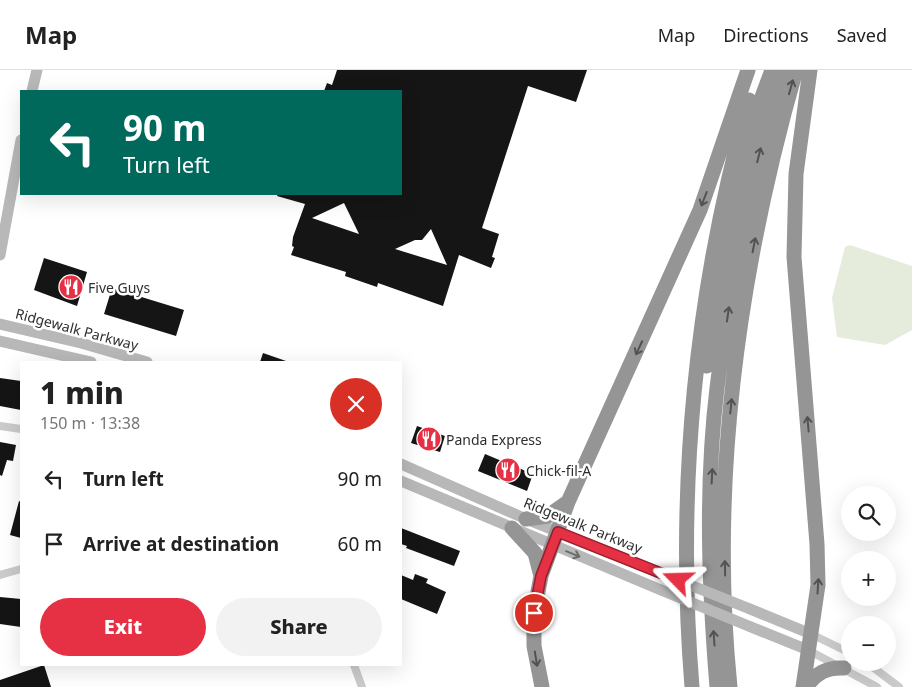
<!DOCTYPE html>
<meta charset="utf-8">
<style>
body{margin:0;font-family:"Noto Sans",sans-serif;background:#f2f2f2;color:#222;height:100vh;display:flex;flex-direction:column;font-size:19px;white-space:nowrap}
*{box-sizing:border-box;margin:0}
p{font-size:16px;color:#767676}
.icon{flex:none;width:28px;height:28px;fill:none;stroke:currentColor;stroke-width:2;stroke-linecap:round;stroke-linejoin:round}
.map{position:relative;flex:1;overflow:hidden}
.drawer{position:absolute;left:20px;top:291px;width:382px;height:305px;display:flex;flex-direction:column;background:#fff;border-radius:0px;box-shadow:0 5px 20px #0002}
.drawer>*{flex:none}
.hud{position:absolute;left:20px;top:20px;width:382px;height:105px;border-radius:0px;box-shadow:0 5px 20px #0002;background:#00695c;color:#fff;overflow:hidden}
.controls{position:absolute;left:841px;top:416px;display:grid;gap:10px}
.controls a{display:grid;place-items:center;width:55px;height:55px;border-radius:50%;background:#fff;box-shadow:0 5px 20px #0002;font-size:25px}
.pin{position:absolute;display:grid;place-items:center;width:42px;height:42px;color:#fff;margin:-21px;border:2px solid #fff;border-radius:50%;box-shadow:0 1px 5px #0007}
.me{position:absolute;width:55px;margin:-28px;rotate:292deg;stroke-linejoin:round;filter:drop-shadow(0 0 4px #0008)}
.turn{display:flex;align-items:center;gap:18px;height:105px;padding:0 20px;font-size:22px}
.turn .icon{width:65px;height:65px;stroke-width:2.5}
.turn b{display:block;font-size:35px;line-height:42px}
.round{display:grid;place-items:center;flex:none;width:52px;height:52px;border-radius:26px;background:#f2f2f2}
.head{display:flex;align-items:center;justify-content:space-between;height:85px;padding:0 20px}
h1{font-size:30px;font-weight:800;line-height:38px}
.action{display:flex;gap:10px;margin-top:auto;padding:10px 20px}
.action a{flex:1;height:58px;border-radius:30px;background:#e63044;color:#fff;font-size:20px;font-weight:800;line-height:58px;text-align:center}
.action a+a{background:#f2f2f2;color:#222}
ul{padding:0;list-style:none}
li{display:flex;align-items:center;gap:15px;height:65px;padding:0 20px}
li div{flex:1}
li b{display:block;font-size:19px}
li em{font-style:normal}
header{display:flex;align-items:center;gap:30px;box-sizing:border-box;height:70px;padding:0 25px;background:#fff;border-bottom:1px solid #e0e0e0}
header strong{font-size:24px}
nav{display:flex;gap:28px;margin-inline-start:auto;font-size:18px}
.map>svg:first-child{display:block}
</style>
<header>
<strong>Map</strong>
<nav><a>Map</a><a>Directions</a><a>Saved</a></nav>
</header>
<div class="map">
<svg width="912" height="617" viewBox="0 0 912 617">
<rect width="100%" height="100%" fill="#fff"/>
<path fill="#e5ecdc" d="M850 175 912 196V260L885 275 837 267 832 228 845 177Z"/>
<path fill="#151515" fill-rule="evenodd" d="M337 0H587L576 32 528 16 482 158 499 164 492 187 495 188 491 198 459 185 443 236 378 213 377 217 345 206 346 202 291 185 294 177 292 176 293 167 305 134 277 126 278 124H401V21H324L327 13 332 15ZM344 133 359 164 312 148ZM431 159 447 195 395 179 415 170H422Z
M44 188 87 202 77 236 34 220Z
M112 218 184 240 176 266 104 244Z
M263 283 286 291V292H260Z
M0 308 21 311V340L0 336Z
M417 356 445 366 440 382 411 373Z
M0 372 16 375 13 391 7 390 2 406 0 405Z
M485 384 533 404 527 421 478 401Z
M19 431 21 432V468L10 465Z
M401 458 460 481 454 496 406 478 407 476 401 474Z
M415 504 428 509 426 513 446 522 437 544 401 529V505L413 510Z
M0 527 21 529V557L0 554Z
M44 595 51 617H0V610Z"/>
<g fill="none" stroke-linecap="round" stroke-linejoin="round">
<path stroke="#cbcbcb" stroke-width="8" d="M0 356 21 359
M0 505 21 499
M811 564 850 583
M808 580 877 617
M866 592 899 617
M354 595 362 617"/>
<path stroke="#b8b8b8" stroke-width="11" d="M32 21 37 0
M0 185 21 70
M0 254 81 273 147 292
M0 271 91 292
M401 394 526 449 660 503
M401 411 661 520
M750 539 811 564
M751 557 808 580"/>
<path stroke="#959595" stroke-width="15" d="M707 296 726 178 759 35 772 0
M526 449 548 446 568 432
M512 458 535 483 541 506
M542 617 534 576V543L541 506 568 432 700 140 748 0
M692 617C676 420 695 220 749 30
M717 617C709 519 705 417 717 318 730 210 753 105 782 0
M730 617C709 409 739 200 796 0
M803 617 818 515 817 474 794 187 796 104 810 0
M806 617C816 603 827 597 844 598"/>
<path stroke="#b8b8b8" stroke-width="11" d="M660 503 750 539
M661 520 751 557"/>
</g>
<defs><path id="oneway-shaft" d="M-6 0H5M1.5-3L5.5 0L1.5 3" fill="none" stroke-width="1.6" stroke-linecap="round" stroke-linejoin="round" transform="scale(1.25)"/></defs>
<g stroke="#525252">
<use href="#oneway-shaft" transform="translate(791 17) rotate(-74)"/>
<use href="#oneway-shaft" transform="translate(759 85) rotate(-76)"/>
<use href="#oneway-shaft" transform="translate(704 129) rotate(111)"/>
<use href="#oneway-shaft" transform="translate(754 175) rotate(-79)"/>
<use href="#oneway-shaft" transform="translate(728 244) rotate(-82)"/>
<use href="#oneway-shaft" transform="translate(639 278) rotate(115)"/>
<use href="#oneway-shaft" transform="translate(731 336) rotate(-84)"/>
<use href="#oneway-shaft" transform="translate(808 354) rotate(-95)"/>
<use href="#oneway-shaft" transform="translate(712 406) rotate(-87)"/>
<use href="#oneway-shaft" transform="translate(725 498) rotate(-91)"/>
<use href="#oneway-shaft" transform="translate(818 516) rotate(-86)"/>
<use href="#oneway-shaft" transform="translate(714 568) rotate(-94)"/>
<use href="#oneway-shaft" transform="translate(536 589) rotate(81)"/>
</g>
<use stroke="#6c6c6c" href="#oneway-shaft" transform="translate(573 484) rotate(22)"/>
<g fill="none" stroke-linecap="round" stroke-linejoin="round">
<defs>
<path id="route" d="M534 543 541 506 558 462 678 510"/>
</defs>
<use href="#route" stroke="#961f2c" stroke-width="12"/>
<use href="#route" stroke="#e63044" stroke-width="9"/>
</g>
<defs>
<symbol id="restaurant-disc" viewBox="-11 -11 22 22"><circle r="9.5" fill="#e63044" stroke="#fff"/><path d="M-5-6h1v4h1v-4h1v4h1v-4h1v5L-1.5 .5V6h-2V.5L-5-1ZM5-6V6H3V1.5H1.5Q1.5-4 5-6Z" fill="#fff"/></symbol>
</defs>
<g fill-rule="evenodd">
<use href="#restaurant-disc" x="57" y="203" width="28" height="28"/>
<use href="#restaurant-disc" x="415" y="355" width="28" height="28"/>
<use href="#restaurant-disc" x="494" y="386" width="28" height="28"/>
</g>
<g text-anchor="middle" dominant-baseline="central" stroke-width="5" stroke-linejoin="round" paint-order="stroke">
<g font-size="14" fill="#2e2e2e" stroke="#fff" text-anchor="start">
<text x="88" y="217">Five Guys</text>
<text x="446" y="369">Panda Express</text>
<text x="526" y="400">Chick-fil-A</text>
</g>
<g font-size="14" fill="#2e2e2e" stroke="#fff">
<text transform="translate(77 259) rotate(15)">Ridgewalk Parkway</text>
<text transform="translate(583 455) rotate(22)">Ridgewalk Parkway</text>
</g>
</g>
</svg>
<div class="controls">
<a><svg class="icon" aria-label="search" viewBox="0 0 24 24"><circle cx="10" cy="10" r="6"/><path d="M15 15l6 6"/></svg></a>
<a>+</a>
<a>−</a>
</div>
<div class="pin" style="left:534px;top:543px;background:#d93025"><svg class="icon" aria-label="arrive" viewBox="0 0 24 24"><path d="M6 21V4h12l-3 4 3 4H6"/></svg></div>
<svg class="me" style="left:678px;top:510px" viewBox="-20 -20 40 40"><path d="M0-17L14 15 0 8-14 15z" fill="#e63044" stroke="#fff" stroke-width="4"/></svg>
<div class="hud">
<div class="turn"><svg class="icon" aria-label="left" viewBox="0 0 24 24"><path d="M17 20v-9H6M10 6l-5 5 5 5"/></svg><div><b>90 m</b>Turn left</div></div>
</div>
<section class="drawer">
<div class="head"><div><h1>1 min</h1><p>150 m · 13:38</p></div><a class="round" style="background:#d93025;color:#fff"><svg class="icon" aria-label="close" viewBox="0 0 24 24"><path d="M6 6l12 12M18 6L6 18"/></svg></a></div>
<ul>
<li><svg class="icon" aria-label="left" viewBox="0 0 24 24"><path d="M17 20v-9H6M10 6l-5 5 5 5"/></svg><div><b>Turn left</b></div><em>90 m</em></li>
<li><svg class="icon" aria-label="arrive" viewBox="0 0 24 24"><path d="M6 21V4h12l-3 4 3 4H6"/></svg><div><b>Arrive at destination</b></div><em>60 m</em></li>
</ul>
<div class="action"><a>Exit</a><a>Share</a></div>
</section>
</div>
